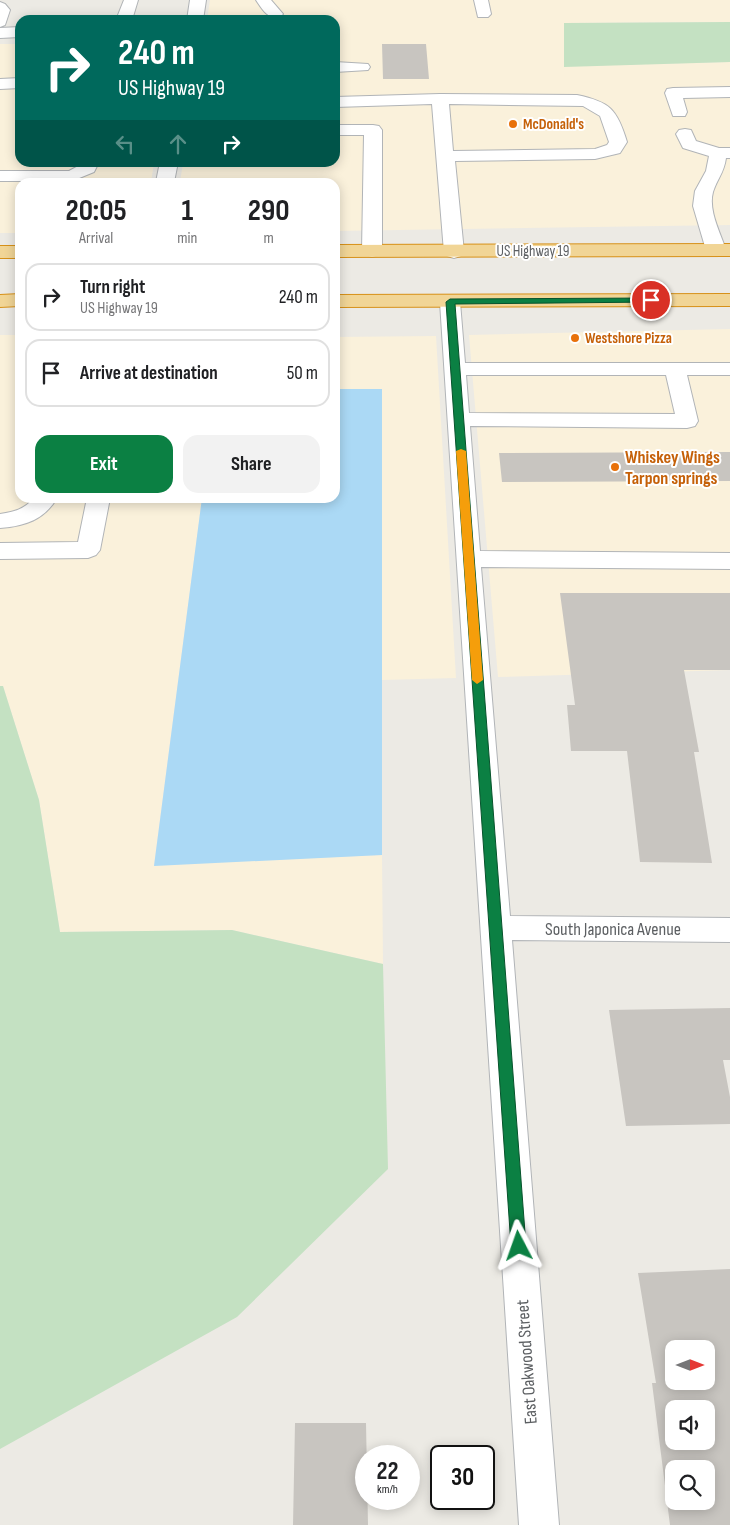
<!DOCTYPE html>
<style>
body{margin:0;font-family:"Sofia Sans Condensed",sans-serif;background:#f2f2f2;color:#202124;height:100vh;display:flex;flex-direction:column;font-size:19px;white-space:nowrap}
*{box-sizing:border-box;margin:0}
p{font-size:16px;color:#757577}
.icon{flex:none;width:28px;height:28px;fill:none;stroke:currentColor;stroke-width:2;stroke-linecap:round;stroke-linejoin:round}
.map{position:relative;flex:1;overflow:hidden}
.details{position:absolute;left:15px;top:178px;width:325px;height:325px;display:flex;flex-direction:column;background:#fff;border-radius:15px;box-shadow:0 2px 12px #0003}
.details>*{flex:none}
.hud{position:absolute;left:15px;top:15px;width:325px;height:152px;border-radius:15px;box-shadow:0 2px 12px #0003;background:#00695c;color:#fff;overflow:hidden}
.needle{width:32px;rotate:90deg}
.controls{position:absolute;left:665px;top:1340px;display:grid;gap:10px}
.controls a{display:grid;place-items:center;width:50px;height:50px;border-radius:10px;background:#fff;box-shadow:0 2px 12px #0003;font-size:25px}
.speed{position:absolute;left:355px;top:1445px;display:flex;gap:10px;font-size:25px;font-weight:700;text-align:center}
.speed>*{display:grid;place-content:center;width:65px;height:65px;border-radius:50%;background:#fff;box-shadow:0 2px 12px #0003;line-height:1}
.speed small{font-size:12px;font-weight:400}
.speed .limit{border:2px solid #111;border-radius:8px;background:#fff;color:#111}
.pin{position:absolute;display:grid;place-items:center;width:42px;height:42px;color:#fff;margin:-21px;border:2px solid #fff;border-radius:50%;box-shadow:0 1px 5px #0007}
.me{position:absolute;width:55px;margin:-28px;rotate:356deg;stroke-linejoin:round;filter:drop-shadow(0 0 4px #0008)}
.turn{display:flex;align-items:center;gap:18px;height:105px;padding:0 20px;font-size:22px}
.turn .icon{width:65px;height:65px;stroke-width:2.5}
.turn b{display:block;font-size:35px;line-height:42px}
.lanes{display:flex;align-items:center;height:48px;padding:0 20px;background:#0003;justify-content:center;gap:25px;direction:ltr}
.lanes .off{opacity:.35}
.eta{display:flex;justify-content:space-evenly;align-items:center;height:85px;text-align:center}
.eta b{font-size:30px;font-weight:700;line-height:35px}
.button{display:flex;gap:10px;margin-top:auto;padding:10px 20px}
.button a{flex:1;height:58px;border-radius:15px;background:#0b8043;color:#fff;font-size:20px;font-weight:700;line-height:58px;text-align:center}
.button a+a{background:#f2f2f2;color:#202124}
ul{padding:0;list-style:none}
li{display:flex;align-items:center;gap:15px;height:68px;margin:0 10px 8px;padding:0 10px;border:2px solid #e0e0e0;border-radius:15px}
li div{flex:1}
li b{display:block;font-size:19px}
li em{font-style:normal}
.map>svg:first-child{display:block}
</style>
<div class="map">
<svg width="730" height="1525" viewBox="0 0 730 1525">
<rect width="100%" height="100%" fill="#eceae4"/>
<path fill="#faf1db" d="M210 0H730V22L564 23V66L730 62V225L335 231V182H180L183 163 335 162V20H207Z
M0 44H20V162L154 163 151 182H20V233H0Z
M730 329V670L498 677 469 335Z
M0 335H20V498H202L154 865 382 855 383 964 232 930 60 932 39 800 3 686H0Z
M436 336 456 678 382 680V389H335V337Z"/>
<path fill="#c4e1c2" d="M730 22V62L564 67V23Z
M0 686H3L39 800 60 932 232 930 383 964 388 1169 237 1317 0 1449Z"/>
<path fill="#abd9f5" d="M335 389H382V855L154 866 202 498H335Z"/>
<path fill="#c8c5c0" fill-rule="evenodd" d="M382 44H426L429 79H383Z
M730 452V481L502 482 499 453Z
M560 593H730V670H684L699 752H694L712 863 640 862 627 751H571L567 705H575Z
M730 1008V1060H723L730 1097V1124L626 1126 609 1010Z
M730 1269V1525H670L652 1383H656L638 1273ZM674 1349H706V1381H674ZM674 1409H706V1441H674ZM674 1469H706V1501H674Z
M295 1423H366L368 1525H293Z"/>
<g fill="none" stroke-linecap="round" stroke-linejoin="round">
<defs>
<path id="minor" d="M124 0H138L132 20H116Z
M190 0H206L203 20H187Z
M256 0H271L283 14 280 17C268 20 262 9 256 0Z
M474 0H488L491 14 488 17H478Z
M0 2 5 4 10 10 5 25 0 27Z
M20 27V37L0 38V28Z
M335 62 368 64 370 67 368 70 335 72Z
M20 78V88L0 89V79Z
M730 87V97L683 98 687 112 685 116H673L665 93 667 89 673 88Z
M440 94 577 95C610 102 617 109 627 142L620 153 595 159 455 161 464 252 461 256 454 258 447 256 444 252 432 104 335 107V97ZM449 104 583 106 600 116 609 142 607 145 595 149 453 151Z
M335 125H373L379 126 382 130V251L379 255 372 257 365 255 362 251 364 135H335Z
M685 129 691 130 696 141 719 148H730V158H726C724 173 717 179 713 192 708 210 720 232 726 250L723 254 716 256 709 254 706 250 693 206 695 191 706 171 709 156 683 148 676 134 679 130Z
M81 162H99L94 172 72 181H0V171H69L80 165Z
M160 162H178L174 182H156Z
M450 296 457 298 460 302 465 363H730V375H687L698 421 695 426 687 428 470 426 480 551 730 553V569L481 567 510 916 730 918V942L512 940 559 1525H519L440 302 443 298ZM466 375H666L675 414 469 413Z
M34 498H57C44 520 25 526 0 528V514C14 512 25 509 34 498Z
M87 498H110L100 550 96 555 88 558 0 559V543L78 542Z"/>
<path id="highway" d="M730 244V256L335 257V245Z
M0 246H20V258H0Z
M20 294V306L0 307V295Z
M730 294V306L335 307V295Z"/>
</defs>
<use href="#minor" stroke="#b1b4b7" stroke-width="2"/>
<use href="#highway" stroke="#d79119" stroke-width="2"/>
<use href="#minor" fill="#fff" fill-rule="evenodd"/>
<use href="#highway" fill="#f1d596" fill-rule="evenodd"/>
</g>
<path fill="#0b8043" stroke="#07532c" d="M651 298 655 300 654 302 455 304 526 1246 524 1251 519 1253 513 1251 511 1246 446 302 450 299Z"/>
<path fill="#f59e0b" d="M461 449 466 451 483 680 477 684 472 680 456 451Z"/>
<g fill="#e8710a" stroke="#fff" stroke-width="2">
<circle cx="513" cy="124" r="5"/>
<circle cx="575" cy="338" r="5"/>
<circle cx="615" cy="467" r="5"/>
</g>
<g text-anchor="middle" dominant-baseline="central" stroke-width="4" stroke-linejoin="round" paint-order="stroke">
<g font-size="15" font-weight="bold" fill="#c56008" stroke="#fff" text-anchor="start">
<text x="523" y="124">McDonald's</text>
<text x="585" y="338">Westshore Pizza</text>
</g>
<g font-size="15" fill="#5c5f62" stroke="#fff">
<text x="533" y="251">US Highway 19</text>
</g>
<g font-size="18" font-weight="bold" fill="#c56008" stroke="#fff" text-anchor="start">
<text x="625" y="457">Whiskey Wings<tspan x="625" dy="21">Tarpon springs</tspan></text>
</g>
<g font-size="18" fill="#5c5f62" stroke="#fff">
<text x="613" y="929">South Japonica Avenue</text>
<text transform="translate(527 1362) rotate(-94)">East Oakwood Street</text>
</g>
</g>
</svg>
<div class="controls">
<a><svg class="needle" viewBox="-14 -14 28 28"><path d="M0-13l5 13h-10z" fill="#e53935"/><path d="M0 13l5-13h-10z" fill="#757577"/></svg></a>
<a><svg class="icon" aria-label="sound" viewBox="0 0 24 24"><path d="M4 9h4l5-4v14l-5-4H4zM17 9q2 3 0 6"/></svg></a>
<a><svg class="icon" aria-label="search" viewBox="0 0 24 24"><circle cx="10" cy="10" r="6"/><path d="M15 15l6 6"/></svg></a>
</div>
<div class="speed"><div>22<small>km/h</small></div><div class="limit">30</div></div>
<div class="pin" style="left:651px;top:300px;background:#d93025"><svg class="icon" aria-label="arrive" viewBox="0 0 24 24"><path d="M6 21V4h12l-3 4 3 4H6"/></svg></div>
<svg class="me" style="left:519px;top:1246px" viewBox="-20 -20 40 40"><path d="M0-17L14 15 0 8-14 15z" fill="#0b8043" stroke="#fff" stroke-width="4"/></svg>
<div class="hud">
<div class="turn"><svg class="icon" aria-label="right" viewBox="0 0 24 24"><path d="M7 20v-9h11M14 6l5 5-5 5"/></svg><div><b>240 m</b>US Highway 19</div></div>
<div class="lanes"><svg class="icon off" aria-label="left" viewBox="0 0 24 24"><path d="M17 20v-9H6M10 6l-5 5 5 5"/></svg><svg class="icon off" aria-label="ahead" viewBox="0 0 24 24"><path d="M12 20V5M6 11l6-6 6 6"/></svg><svg class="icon" aria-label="right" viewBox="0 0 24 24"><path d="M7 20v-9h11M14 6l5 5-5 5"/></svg></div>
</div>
<section class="details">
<div class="eta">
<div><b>20:05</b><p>Arrival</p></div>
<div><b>1</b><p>min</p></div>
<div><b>290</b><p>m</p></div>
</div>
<ul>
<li><svg class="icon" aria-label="right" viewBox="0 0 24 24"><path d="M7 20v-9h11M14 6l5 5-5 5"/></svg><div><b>Turn right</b><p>US Highway 19</p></div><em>240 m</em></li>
<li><svg class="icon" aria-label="arrive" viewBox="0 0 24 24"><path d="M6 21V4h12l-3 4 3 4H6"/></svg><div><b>Arrive at destination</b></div><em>50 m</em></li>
</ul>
<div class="button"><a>Exit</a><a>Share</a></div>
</section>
</div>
